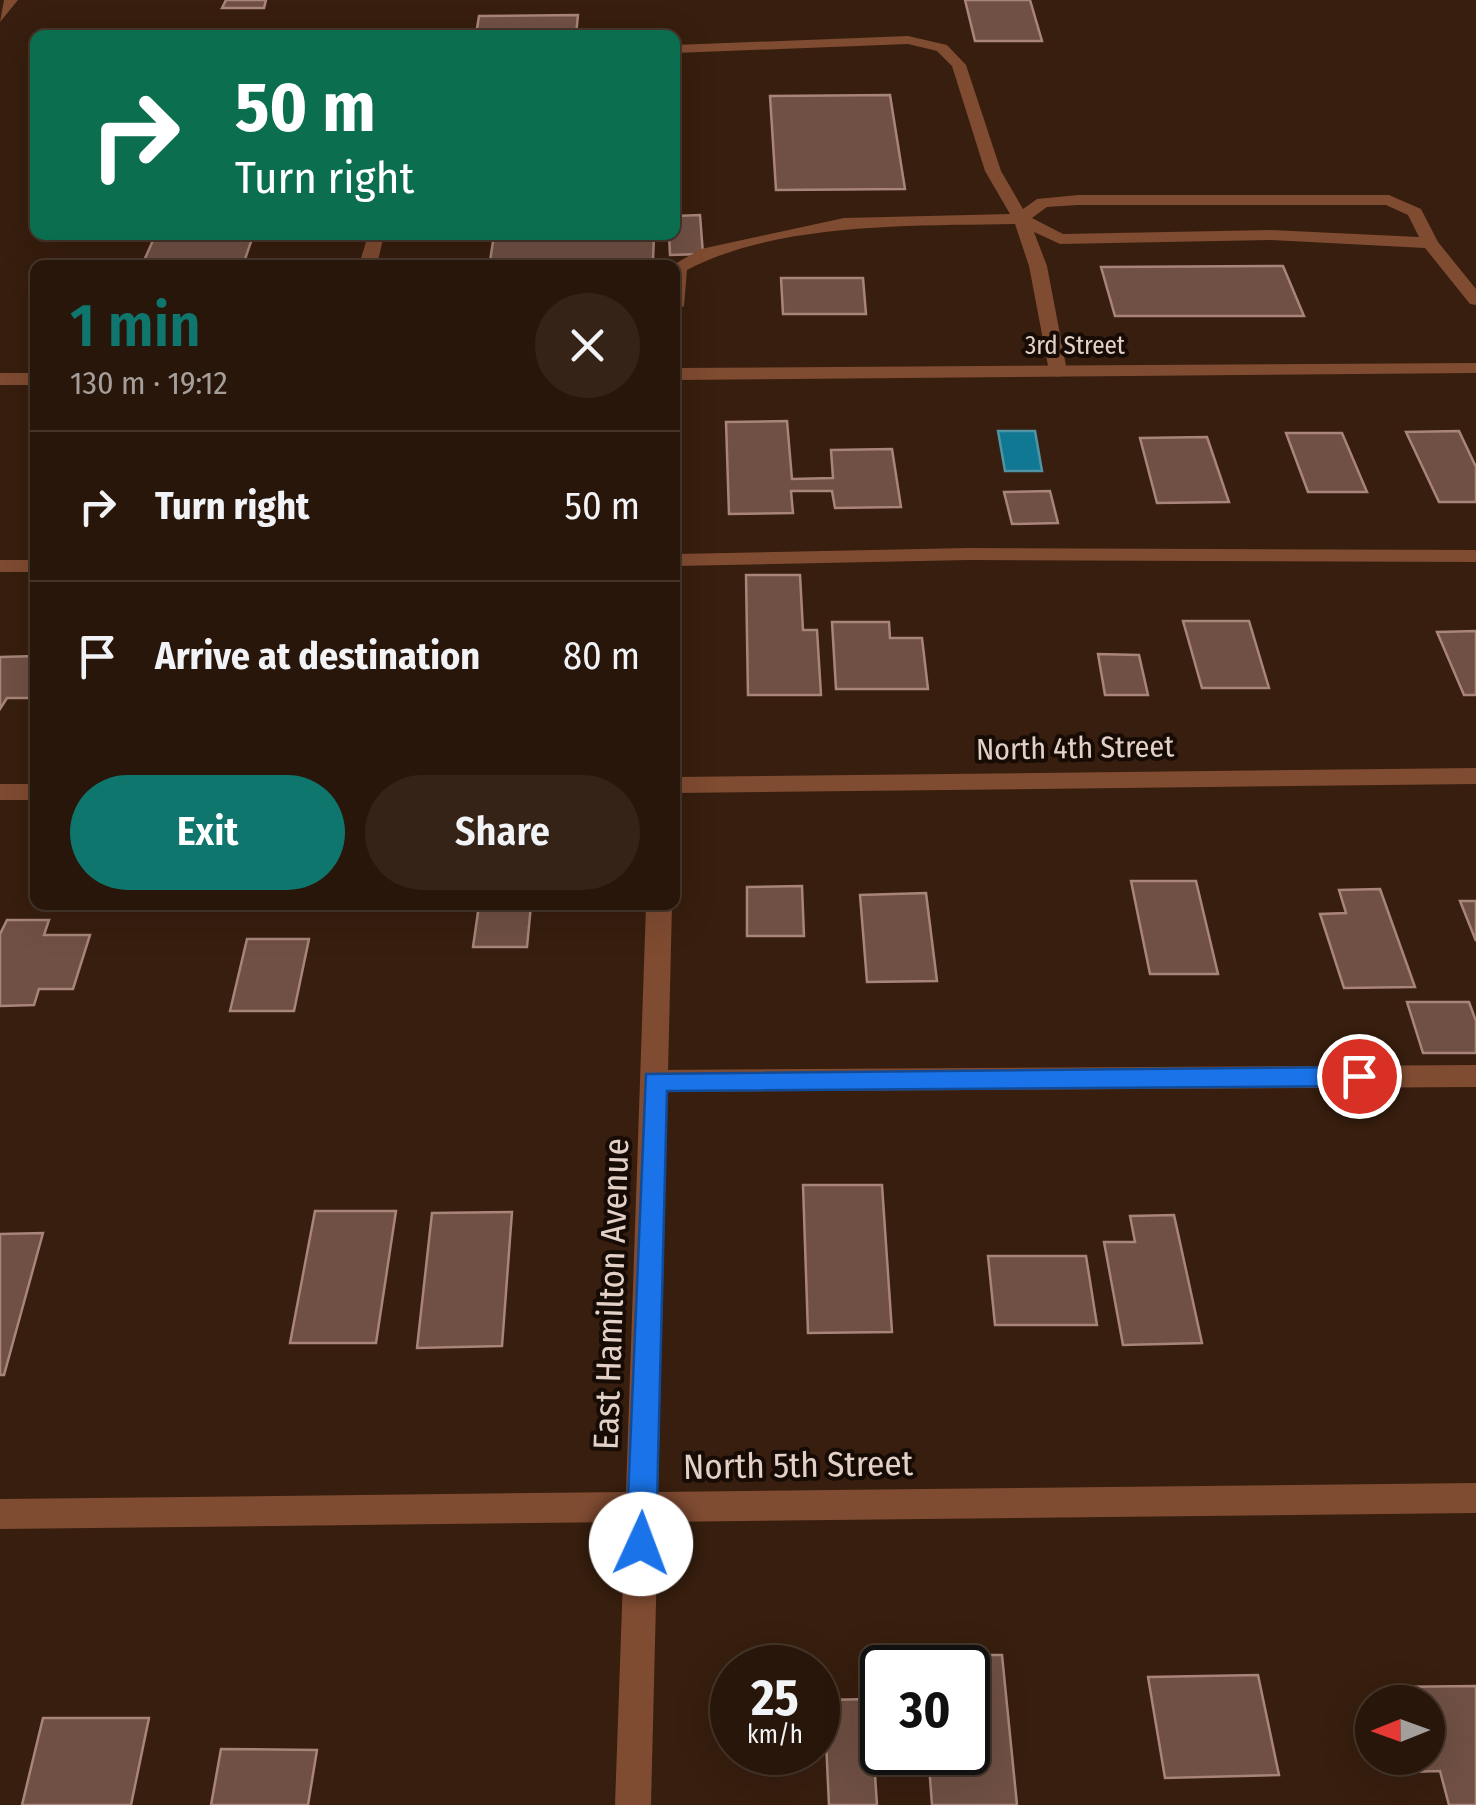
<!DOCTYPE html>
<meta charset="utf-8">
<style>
body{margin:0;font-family:"Fira Sans Condensed",sans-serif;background:#352318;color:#f1f3f6;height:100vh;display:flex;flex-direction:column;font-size:38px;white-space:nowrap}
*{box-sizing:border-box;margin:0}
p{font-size:32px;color:#a59f9c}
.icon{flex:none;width:55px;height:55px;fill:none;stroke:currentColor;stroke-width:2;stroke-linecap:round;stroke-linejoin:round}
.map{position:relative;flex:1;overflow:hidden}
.details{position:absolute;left:30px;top:260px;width:650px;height:650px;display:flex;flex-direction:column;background:#29160a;border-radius:15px;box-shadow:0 10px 40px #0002,0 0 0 2px #45352b}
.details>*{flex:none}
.guide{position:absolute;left:30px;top:30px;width:650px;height:210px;border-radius:15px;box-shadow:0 10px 40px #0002,0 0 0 2px #45352b;background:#0b6e4f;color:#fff;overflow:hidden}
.needle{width:65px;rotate:269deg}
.fabs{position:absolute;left:1355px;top:1685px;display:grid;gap:20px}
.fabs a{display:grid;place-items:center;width:90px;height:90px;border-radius:50%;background:#29160a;box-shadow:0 10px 40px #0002,0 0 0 2px #45352b;font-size:50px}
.speed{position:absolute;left:710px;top:1645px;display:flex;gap:20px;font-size:50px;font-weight:700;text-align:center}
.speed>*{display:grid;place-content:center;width:130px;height:130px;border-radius:50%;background:#29160a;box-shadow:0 10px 40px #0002,0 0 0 2px #45352b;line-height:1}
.speed small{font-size:25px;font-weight:400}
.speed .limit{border:5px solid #111;border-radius:15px;background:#fff;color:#111}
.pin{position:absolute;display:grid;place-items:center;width:85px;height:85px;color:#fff;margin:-42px;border:5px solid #fff;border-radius:50%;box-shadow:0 2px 10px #0007}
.me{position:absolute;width:110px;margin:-55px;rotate:2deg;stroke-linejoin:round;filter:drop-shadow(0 0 8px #0008)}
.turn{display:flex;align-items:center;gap:35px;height:210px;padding:0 40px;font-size:45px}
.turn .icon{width:130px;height:130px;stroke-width:2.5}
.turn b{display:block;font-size:70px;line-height:85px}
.round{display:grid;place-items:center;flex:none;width:105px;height:105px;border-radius:52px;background:#352318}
.summary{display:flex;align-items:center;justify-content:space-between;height:170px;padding:0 40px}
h1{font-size:60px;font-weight:600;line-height:75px;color:#0f766e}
.button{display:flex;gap:20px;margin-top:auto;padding:20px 40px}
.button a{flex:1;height:115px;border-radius:60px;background:#0f766e;color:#fff;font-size:40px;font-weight:600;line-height:115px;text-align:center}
.button a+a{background:#352318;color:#f1f3f6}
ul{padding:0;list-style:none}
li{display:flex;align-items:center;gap:30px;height:150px;padding:0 40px;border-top:2px solid #45352b}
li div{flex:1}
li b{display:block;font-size:38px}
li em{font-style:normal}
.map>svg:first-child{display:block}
</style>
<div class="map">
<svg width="1476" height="1805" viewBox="0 0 1476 1805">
<rect width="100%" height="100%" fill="#371e0e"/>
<path fill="#117893" stroke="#5093a3" stroke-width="2.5" d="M998 431H1035L1042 471H1005Z"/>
<path fill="#705044" stroke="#a88578" stroke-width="2.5" d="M226 0H266L264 8H222Z
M965 0H1030L1042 41H975Z
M578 15 576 35H476L479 16Z
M890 95 905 189 776 190 770 96Z
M700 215 703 254 670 255 669 235H675V216Z
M494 235H654L653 260 490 261Z
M155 236H253L243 265H142Z
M1283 266 1304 316H1115L1101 267Z
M781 278H863L866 314H783Z
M787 421 792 479 833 478 831 450 892 449 901 507 835 508 832 491H791L793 513 729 514 726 422Z
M1459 431 1476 467V502H1439L1406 432Z
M1286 433H1342L1367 492H1308Z
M1207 437 1229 502 1157 503 1140 438Z
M1050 491 1058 523 1012 524 1004 492Z
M746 575H800L803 630H817L821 695H748Z
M1183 621H1249L1269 688H1202Z
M832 622H889L890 638H922L928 689H836Z
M1476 631V695H1464L1437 632Z
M1098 654 1139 655 1148 695H1105Z
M35 656V698H7L0 709V657Z
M1131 881H1196L1218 974H1150Z
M802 886 804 936H747V887Z
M1380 889 1415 987 1344 988 1320 914 1346 913 1339 890Z
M926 893 937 981 867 982 860 895Z
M1460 901H1476V941Z
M479 905H531L527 947H473Z
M7 920H49L44 935H90L73 989H39L34 1005 0 1006V934Z
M247 939H309L294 1011H230Z
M1407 1002H1469L1476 1021V1053H1423Z
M803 1185H882L892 1332 808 1333Z
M315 1211H396L376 1343H290Z
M512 1212 502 1346 417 1348 432 1213Z
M1174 1215 1202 1343 1123 1345 1104 1242H1135L1130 1216Z
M43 1233 4 1375H0V1234Z
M988 1256H1086L1097 1325H995Z
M921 1655H1002L1017 1805H932L928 1752H968V1668H922Z
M1258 1675 1279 1775 1165 1778 1148 1677Z
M1476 1686V1805H1449L1440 1771 1408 1772 1405 1758H1428V1702H1391L1387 1687Z
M870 1699 877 1805H829L824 1700Z
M43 1718H149L131 1805H22Z
M221 1749 317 1750 308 1805H211Z"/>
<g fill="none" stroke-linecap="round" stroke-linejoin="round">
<path fill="#7f4b31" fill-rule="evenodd" d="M908 36 947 45 966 65 1001 171 1023 209 1037 199 1078 195H1389L1421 209 1438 242 1476 289V305L1470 304 1425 248 1271 240 1060 244 1034 232 1047 266 1067 371 1058 377 1049 371 1029 266 1015 224C913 226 778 222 687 270L684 306 675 311 673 265 701 249 844 218 1010 214 985 171 952 66 937 51 908 44 675 53V45ZM1078 205H1386L1408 215 1419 237 1271 230 1063 234 1032 218 1047 207Z
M368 235H384L377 265H359Z
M969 548 1476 550V562L969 560 675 566V554Z
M0 560H35V572H0Z
M1476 1065V1087L654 1092 644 1089 640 1081 644 1073 654 1070Z"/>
<path fill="#7f4b31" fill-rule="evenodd" d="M4 0H18L0 22Z
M1476 363V373L675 380V368Z
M0 373H35V385H0Z
M1476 768V784L675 793V777Z
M0 784H35V800H0Z
M646 905H672L658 1492 1476 1483V1513L658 1522 651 1805H615L625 1522 0 1529V1499L626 1492Z"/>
</g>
<path fill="#1a73e8" stroke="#114b97" stroke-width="2.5" d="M1359 1067 1371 1076 1359 1086 667 1091 656 1544 651 1554 641 1559 630 1554 626 1544 646 1074Z"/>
<g text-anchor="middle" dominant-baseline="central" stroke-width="8" stroke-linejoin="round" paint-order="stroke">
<g font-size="25" fill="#e3d1c7" stroke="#160b05">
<text x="1075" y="346">3rd Street</text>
</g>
<g font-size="30" fill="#e3d1c7" stroke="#160b05">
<text transform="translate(1075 748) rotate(-1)">North 4th Street</text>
</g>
<g font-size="35" fill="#e3d1c7" stroke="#160b05">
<text transform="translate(611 1294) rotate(-88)">East Hamilton Avenue</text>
<text transform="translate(798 1465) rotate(-1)">North 5th Street</text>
</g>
</g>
</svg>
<div class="fabs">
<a><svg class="needle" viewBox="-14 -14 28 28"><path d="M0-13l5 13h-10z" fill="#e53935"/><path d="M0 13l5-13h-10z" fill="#a59f9c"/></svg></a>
</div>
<div class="speed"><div>25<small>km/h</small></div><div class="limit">30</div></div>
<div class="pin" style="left:1359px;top:1076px;background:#d93025"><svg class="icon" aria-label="arrive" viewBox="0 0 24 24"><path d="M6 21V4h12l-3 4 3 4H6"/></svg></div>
<svg class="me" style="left:641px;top:1544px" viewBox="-20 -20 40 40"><circle r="19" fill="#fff"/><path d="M0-13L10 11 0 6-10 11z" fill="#1a73e8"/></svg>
<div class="guide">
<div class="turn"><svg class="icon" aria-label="right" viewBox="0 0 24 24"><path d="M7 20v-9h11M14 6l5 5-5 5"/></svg><div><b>50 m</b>Turn right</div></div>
</div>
<section class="details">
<div class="summary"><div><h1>1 min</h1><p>130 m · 19:12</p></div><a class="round"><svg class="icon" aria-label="close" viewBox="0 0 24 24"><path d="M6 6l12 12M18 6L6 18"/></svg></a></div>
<ul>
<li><svg class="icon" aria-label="right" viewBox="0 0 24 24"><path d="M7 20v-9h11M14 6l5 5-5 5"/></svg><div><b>Turn right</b></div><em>50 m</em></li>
<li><svg class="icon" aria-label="arrive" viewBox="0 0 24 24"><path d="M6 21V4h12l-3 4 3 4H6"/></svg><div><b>Arrive at destination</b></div><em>80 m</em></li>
</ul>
<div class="button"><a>Exit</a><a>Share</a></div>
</section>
</div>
